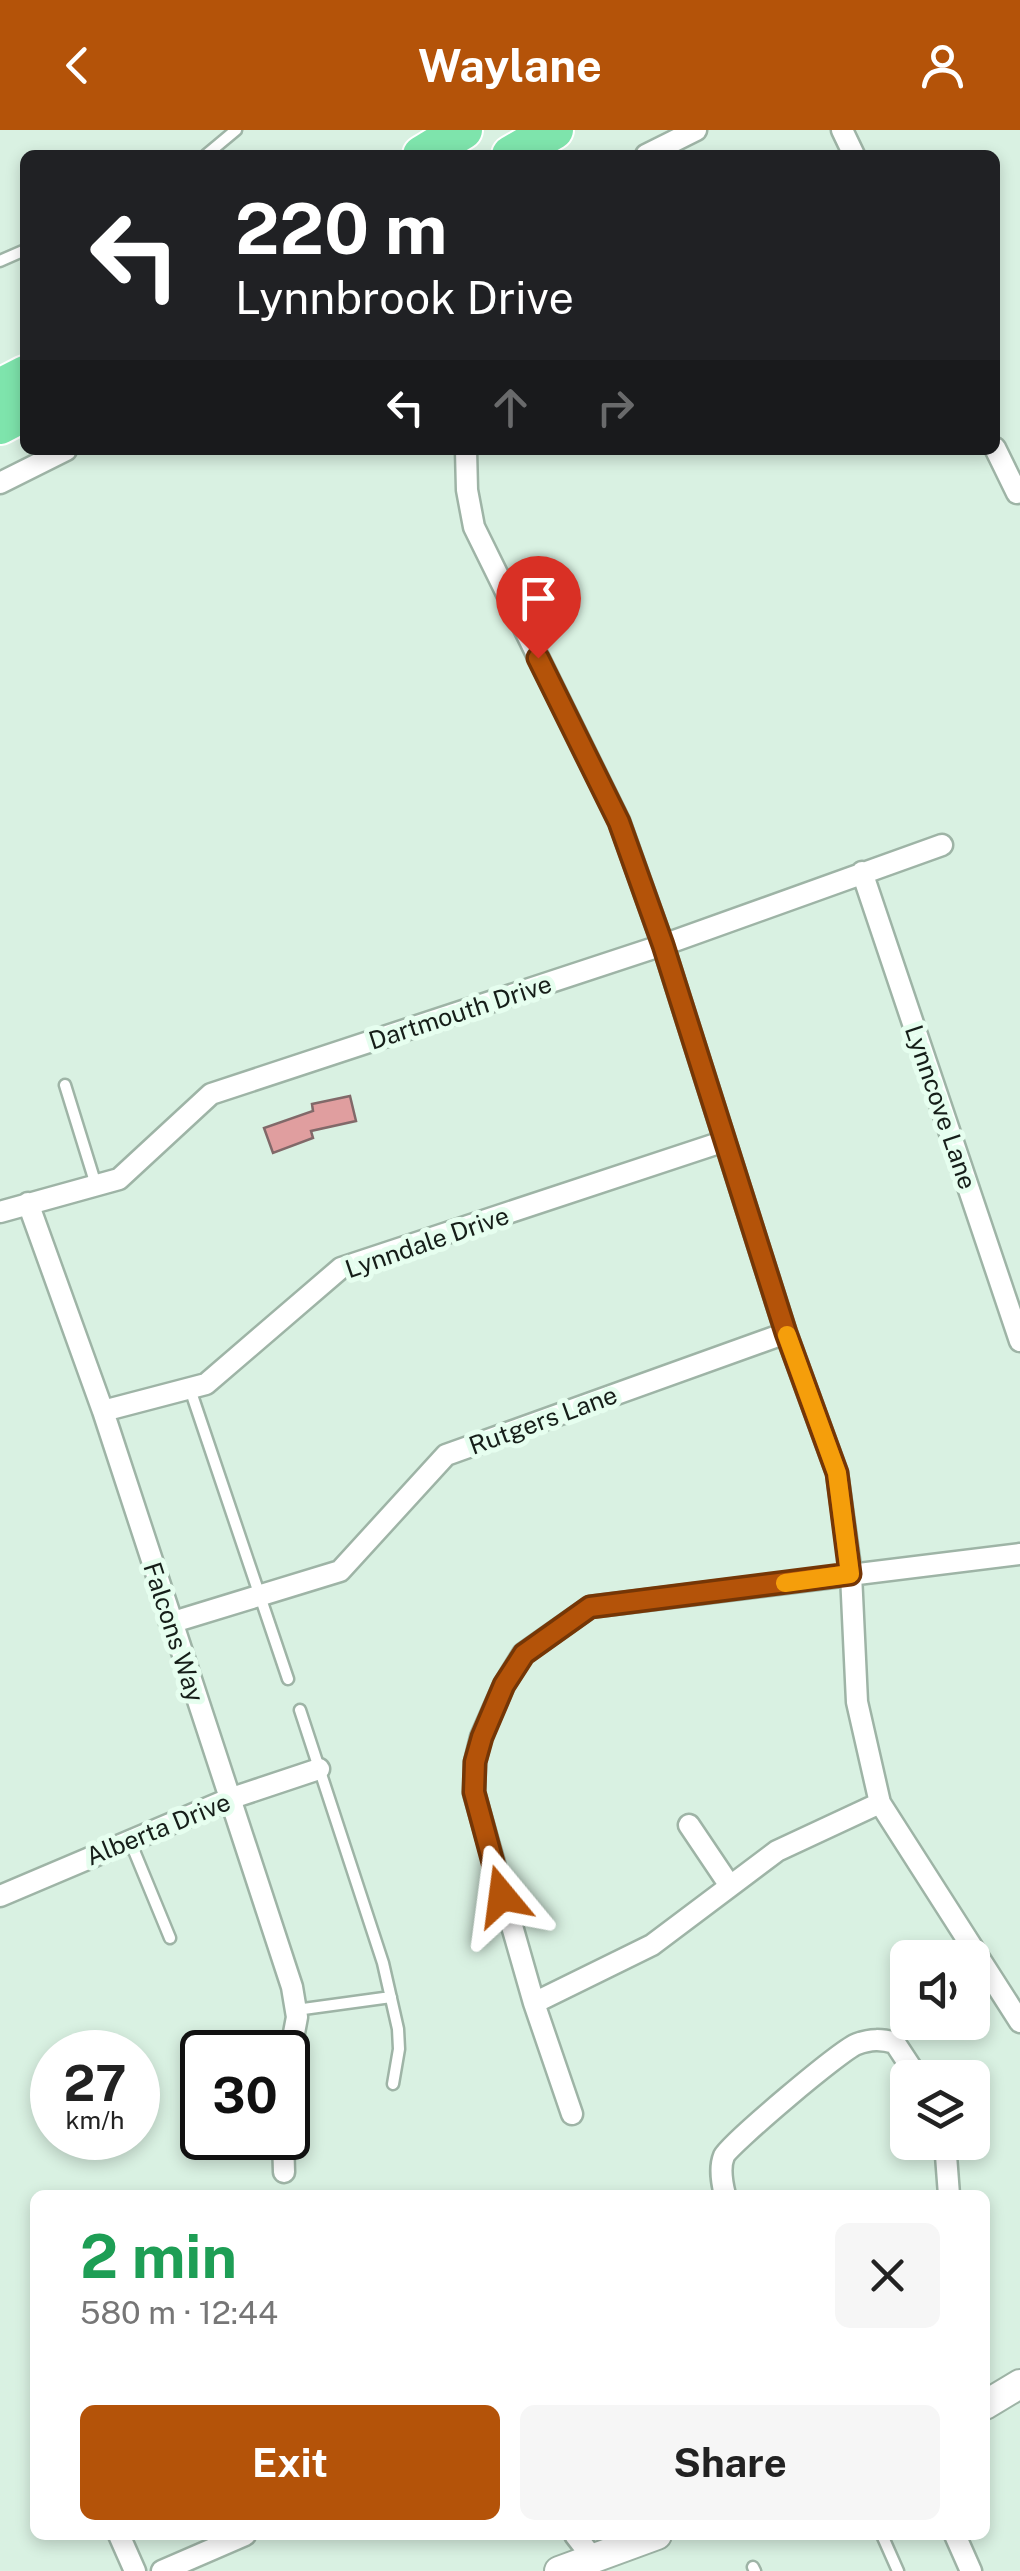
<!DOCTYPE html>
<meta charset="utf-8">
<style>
body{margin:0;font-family:"Public Sans",sans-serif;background:#f6f6f6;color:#222;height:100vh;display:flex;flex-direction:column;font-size:38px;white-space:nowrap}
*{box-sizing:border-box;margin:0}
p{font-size:32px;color:#767676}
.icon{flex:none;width:55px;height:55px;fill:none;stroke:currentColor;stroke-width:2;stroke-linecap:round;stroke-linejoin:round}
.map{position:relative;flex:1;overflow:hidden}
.panel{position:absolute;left:30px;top:2060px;width:960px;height:350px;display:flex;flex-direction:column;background:#fff;border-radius:15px;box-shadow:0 5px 15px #0003}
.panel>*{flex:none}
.top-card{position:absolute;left:20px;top:20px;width:980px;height:305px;border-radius:15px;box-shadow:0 5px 15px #0003;background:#202124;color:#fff;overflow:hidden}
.buttons{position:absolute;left:890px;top:1810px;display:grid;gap:20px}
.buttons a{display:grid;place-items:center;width:100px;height:100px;border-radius:15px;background:#fff;box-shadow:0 5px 15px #0003;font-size:50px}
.speed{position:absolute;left:30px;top:1900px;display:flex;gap:20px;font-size:50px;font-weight:700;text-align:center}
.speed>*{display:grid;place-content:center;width:130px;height:130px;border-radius:50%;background:#fff;box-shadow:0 5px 15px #0003;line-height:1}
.speed small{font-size:25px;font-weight:400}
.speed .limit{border:5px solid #111;border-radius:15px;background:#fff;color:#111}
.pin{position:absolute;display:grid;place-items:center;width:85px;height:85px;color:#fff;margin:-102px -42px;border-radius:50% 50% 50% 0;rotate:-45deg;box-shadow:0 0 10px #0007}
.pin .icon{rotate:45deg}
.me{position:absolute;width:110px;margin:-55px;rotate:344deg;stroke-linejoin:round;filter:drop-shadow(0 0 8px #0008)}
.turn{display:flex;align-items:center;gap:35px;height:210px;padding:0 50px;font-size:45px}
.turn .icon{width:130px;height:130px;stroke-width:2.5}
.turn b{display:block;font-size:70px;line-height:85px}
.lanes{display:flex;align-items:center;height:95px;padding:0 50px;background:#0003;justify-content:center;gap:50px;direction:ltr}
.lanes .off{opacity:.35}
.round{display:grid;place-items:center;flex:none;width:105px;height:105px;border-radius:15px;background:#f6f6f6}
.overview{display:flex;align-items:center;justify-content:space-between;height:170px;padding:0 50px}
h1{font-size:60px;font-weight:700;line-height:75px;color:#1e9e55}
.primary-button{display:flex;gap:20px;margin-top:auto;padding:20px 50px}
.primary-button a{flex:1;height:115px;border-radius:15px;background:#b45309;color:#fff;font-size:40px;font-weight:700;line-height:115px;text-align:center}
.primary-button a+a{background:#f6f6f6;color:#222}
header{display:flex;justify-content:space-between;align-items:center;height:130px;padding:0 50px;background:#b45309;color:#fff;font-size:45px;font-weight:700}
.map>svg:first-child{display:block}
</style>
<header><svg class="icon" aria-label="back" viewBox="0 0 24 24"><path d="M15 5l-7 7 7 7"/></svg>Waylane<svg class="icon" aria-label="person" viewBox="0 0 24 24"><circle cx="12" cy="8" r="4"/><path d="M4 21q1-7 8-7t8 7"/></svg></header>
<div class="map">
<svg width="1020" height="2441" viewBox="0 0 1020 2441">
<rect width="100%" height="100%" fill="#d9f1e2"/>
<path fill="#e09e9f" stroke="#816969" stroke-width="2.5" d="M350 966 356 991 311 1001 313 1008 273 1023 264 998 313 981 312 974Z"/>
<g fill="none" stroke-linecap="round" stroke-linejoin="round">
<defs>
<path id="lane" d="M206 25 236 0
M0 131 25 120
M65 955 96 1055
M190 1259 288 1549
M300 1580 383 1833 398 1899 399 1919 393 1954
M130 1711 170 1808
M296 1880 391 1867
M882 2405 898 2441
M753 2437 755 2441"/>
<path id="street" d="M842 0 854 25
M646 25 696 0
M995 318 1017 363 1020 361
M466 320 467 360 474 397 619 691 663 815 786 1203 837 1343 851 1444 857 1572 880 1673 1020 1892
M0 353 66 320
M862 742 1020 1211
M28 1073 103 1281 292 1857 297 1887 288 1935
M0 1082 119 1049 211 964 663 815 942 715
M103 1281 206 1254 341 1138 725 1011
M170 1493 340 1441 446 1325 786 1203
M689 1695 730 1756
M0 1766 229 1669 319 1639
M534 1873 652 1815 777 1721 880 1673
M572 1984 534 1873 474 1663 475 1632 481 1607 504 1555 523 1524 590 1477 1020 1424
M283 2008 284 2042
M945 2012 949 2065
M725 2065C722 2053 719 2038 724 2026 730 2014 842 1919 857 1914 871 1909 881 1909 895 1913L918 1948
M119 2405 135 2441
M575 2405 592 2427
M955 2405 971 2441
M162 2441 245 2405"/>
<path id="secondary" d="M985 2275 1020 2254
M559 2441 657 2405"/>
<path id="highway" d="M422 25 463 0
M511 25 554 0
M0 258 25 245
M0 295 25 282"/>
</defs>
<use href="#lane" stroke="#9eb4a6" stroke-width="15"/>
<use href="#street" stroke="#9eb4a6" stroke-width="25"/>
<use href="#secondary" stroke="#9eb4a6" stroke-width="32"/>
<use href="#highway" stroke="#fff" stroke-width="42"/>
<use href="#lane" stroke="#fff" stroke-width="10"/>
<use href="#street" stroke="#fff" stroke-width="20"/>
<use href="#secondary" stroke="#fff" stroke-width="28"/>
<use href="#highway" stroke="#7ee4ac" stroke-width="38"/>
</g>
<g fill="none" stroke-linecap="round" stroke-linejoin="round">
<defs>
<path id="route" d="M502 1766 474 1662 475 1632 482 1607 504 1555 524 1524 590 1477 850 1444 837 1343 786 1203 663 815 619 692 538 528"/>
</defs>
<use href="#route" stroke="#753606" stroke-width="25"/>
<use href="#route" stroke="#b45309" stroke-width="18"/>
<path stroke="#f59e0b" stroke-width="18" d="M785 1453 850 1444 837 1343 787 1205"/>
</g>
<g text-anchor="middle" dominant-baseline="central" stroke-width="10" stroke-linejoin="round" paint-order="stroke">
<g font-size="25" fill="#161e19" stroke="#e6feef">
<text transform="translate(460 882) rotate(-18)">Dartmouth Drive</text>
<text transform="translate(941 977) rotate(71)">Lynncove Lane</text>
<text transform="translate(427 1112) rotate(-19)">Lynndale Drive</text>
<text transform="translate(543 1290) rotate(-20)">Rutgers Lane</text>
<text transform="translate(174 1502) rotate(72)">Falcons Way</text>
<text transform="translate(158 1699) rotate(-22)">Alberta Drive</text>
</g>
</g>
</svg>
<div class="buttons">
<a><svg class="icon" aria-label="sound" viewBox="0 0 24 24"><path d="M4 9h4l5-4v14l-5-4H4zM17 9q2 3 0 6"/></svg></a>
<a><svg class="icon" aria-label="layers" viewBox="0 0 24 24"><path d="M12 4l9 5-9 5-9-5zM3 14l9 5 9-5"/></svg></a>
</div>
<div class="speed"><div>27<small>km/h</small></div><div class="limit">30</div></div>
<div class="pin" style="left:538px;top:528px;background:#d93025"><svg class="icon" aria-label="arrive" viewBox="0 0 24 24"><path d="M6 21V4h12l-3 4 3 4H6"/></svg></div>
<svg class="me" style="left:502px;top:1766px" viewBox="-20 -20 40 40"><path d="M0-17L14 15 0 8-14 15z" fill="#b45309" stroke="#fff" stroke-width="4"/></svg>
<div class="top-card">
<div class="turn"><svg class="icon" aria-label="left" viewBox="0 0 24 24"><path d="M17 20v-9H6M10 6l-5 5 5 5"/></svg><div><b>220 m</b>Lynnbrook Drive</div></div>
<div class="lanes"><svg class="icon" aria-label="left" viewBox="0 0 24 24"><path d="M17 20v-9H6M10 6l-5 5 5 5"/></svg><svg class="icon off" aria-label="ahead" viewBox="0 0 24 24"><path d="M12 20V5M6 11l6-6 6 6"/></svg><svg class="icon off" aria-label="right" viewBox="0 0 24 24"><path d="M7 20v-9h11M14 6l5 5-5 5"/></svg></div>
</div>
<section class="panel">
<div class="overview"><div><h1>2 min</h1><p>580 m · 12:44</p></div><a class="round"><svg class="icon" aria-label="close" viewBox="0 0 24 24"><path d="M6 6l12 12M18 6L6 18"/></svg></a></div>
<div class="primary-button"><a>Exit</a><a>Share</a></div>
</section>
</div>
